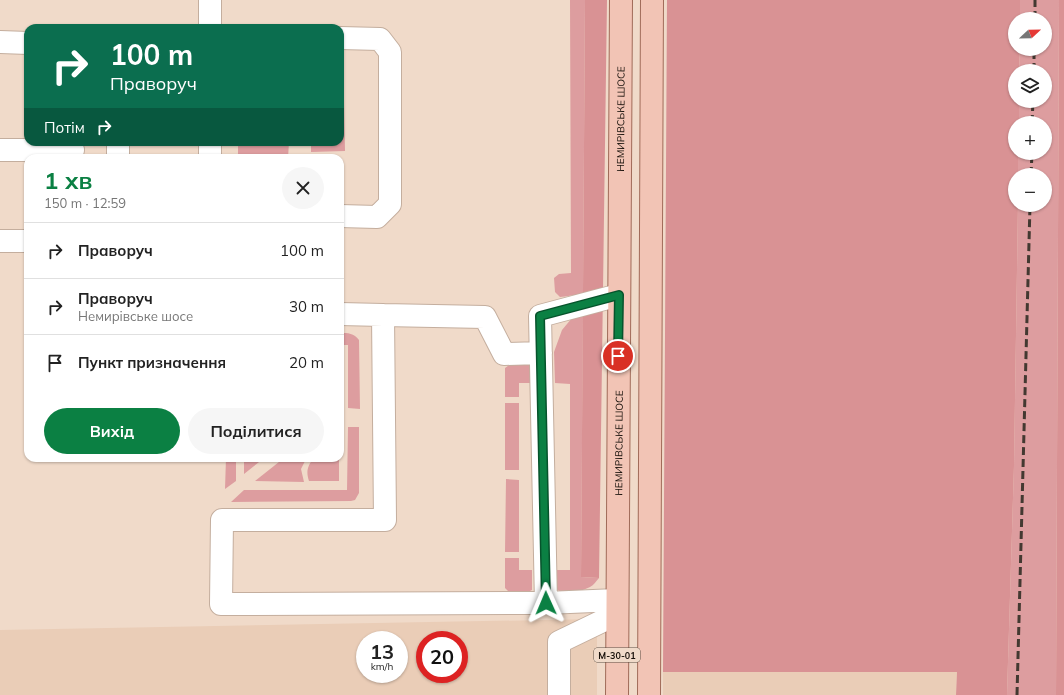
<!DOCTYPE html>
<html lang="uk">
<meta charset="utf-8">
<style>
body{margin:0;font-family:Mulish,sans-serif;background:#f6f6f6;color:#222;height:100vh;display:flex;flex-direction:column;font-size:15px;white-space:nowrap}
*{box-sizing:border-box;margin:0}
p{font-size:13px;color:#767676}
.icon{flex:none;width:22px;height:22px;fill:none;stroke:currentColor;stroke-width:2;stroke-linecap:round;stroke-linejoin:round}
.map{position:relative;flex:1;overflow:hidden}
.side{position:absolute;left:24px;top:154px;width:320px;height:308px;display:flex;flex-direction:column;background:#fff;border-radius:12px;box-shadow:0 1px 3px #0004}
.side>*{flex:none}
.banner{position:absolute;left:24px;top:24px;width:320px;height:122px;border-radius:12px;box-shadow:0 1px 3px #0004;background:#0b6e4f;color:#fff;overflow:hidden}
.needle{width:26px;rotate:68deg}
.buttons{position:absolute;left:1008px;top:12px;display:grid;gap:8px}
.buttons a{display:grid;place-items:center;width:44px;height:44px;border-radius:50%;background:#fff;box-shadow:0 1px 3px #0004;font-size:20px}
.speed{position:absolute;left:356px;top:631px;display:flex;gap:8px;font-size:20px;font-weight:700;text-align:center}
.speed>*{display:grid;place-content:center;width:52px;height:52px;border-radius:50%;background:#fff;box-shadow:0 1px 3px #0004;line-height:1}
.speed small{font-size:10px;font-weight:400}
.speed .limit{border:6px solid #d22;background:#fff;color:#111}
.pin{position:absolute;display:grid;place-items:center;width:34px;height:34px;color:#fff;margin:-17px;border:2px solid #fff;border-radius:50%;box-shadow:0 1px 4px #0007}
.me{position:absolute;width:44px;margin:-22px;rotate:359deg;stroke-linejoin:round;filter:drop-shadow(0 0 3px #0008)}
.turn{display:flex;align-items:center;gap:14px;height:84px;padding:0 20px;font-size:18px}
.turn .icon{width:52px;height:52px;stroke-width:2.5}
.turn b{display:block;font-size:28px;line-height:34px}
.then{display:flex;align-items:center;height:38px;padding:0 20px;background:#0003;gap:8px;font-size:15px}
.round{display:grid;place-items:center;flex:none;width:42px;height:42px;border-radius:21px;background:#f6f6f6}
.summary{display:flex;align-items:center;justify-content:space-between;height:68px;padding:0 20px}
h1{font-size:24px;font-weight:700;line-height:30px;color:#0b8043}
.action{display:flex;gap:8px;margin-top:auto;padding:8px 20px}
.action a{flex:1;height:46px;border-radius:24px;background:#0b8043;color:#fff;font-size:16px;font-weight:700;line-height:46px;text-align:center}
.action a+a{background:#f6f6f6;color:#222}
ul{padding:0;list-style:none}
li{display:flex;align-items:center;gap:12px;height:56px;padding:0 20px;border-top:1px solid #e0e0e0}
li div{flex:1}
li b{display:block;font-size:15px}
li em{font-style:normal}
.map>svg:first-child{display:block}
</style>
<div class="map">
<svg width="1064" height="695" viewBox="0 0 1064 695">
<rect width="100%" height="100%" fill="#f0dac9"/>
<path fill="#eacdb7" fill-rule="evenodd" d="M597 619V695H0V630ZM365 640H399V674H365ZM425 640H459V674H425Z
M663 672H957L956 695H663Z"/>
<path fill="#dd9d9f" d="M570 0H585L583 295C574 294 568 297 560 297L555 292 554 278 559 274 571 273Z
M1020 0H1059L1056 695H1007L1014 466 1018 205H1045V175H1018V153H1045V123H1019V101H1045V71H1019L1020 49H1045V19H1020Z
M340 99H344L345 151 311 152V142H340Z
M238 142H289L288 158H238Z
M583 312 581 577 599 578C596 581 594 585 590 587 580 592 562 596 554 587L556 570H570V384L555 383 554 352 562 330 572 318Z
M340 333C348 333 354 333 359 340L360 409 348 408V345H340Z
M512 363H532L533 383H519V397H505V368Z
M505 403H519V470H505Z
M348 427H359V493L355 500 351 501 231 502 244 490H347Z
M226 458H236V481L225 489Z
M244 458H264L244 474Z
M284 458H302L305 461 301 469 304 482 255 481Z
M314 458H338L339 459V481H309C306 472 307 466 314 458Z
M506 479 519 480V552H505Z
M505 558H519V570H532V590L528 592H509L505 588Z"/>
<path fill="#d99294" d="M585 0H607L599 578 581 577Z
M667 0H1020V19H1015V49H1020L1019 71H1015V101H1019V123H1015V153H1018V175H1015V205H1018L1014 466 1007 695H956L957 672H663Z
M1059 0H1064V695H1056Z"/>
<g fill="none" stroke-linecap="round" stroke-linejoin="round">
<defs>
<path id="minor" d="M210 0V28
M340 38 380 39 390 52V204L377 217 340 216
M0 42 28 43
M210 142V158
M0 150H73
M118 158V142
M0 241H28
M340 314 383 315
M541 353 504 354 485 317 383 315 385 520H222L221 604 546 603 617 600
M546 603 540 316 619 295
M559 695V642L617 614"/>
<g id="major">
<path id="s1" d="M617 695 621 0"/>
<path d="M649 695 652 0"/>
</g>
</defs>
<use href="#minor" stroke="#c4ae9e" stroke-width="24"/>
<use href="#major" stroke="#a06b59" stroke-width="24"/>
<use href="#minor" stroke="#fff" stroke-width="22"/>
<use href="#major" stroke="#f2c4b5" stroke-width="22"/>
<path stroke="#433931" stroke-width="3" stroke-dasharray="8 4" stroke-linecap="butt" d="M1035 19V0
M1034 71V49
M1032 123 1033 101
M1031 175 1032 153
M1017 695 1030 205"/>
</g>
<g fill="none" stroke-linecap="round" stroke-linejoin="round">
<defs>
<path id="route" d="M546 603 540 316 619 295 618 356"/>
</defs>
<use href="#route" stroke="#07532c" stroke-width="10"/>
<use href="#route" stroke="#0b8043" stroke-width="7"/>
</g>
<g text-anchor="middle" dominant-baseline="central" stroke-width="3" stroke-linejoin="round" paint-order="stroke">
<rect fill="#f0dac9" stroke="#584d43" stroke-width="1" x="594" y="648" width="46" height="14" rx="3"/>
<g font-size="9" font-weight="bold" fill="#17100a">
<text x="617" y="655">М-30-01</text>
</g>
<g font-size="10" fill="#17100a" stroke="#f0dac9">
<text stroke="none"><textPath href="#s1" startOffset="576">НЕМИРІВСЬКЕ ШОСЕ</textPath></text>
<text stroke="none"><textPath href="#s1" startOffset="252">НЕМИРІВСЬКЕ ШОСЕ</textPath></text>
</g>
</g>
</svg>
<div class="buttons">
<a><svg class="needle" viewBox="-14 -14 28 28"><path d="M0-13l5 13h-10z" fill="#e53935"/><path d="M0 13l5-13h-10z" fill="#767676"/></svg></a>
<a><svg class="icon" aria-label="layers" viewBox="0 0 24 24"><path d="M12 4l9 5-9 5-9-5zM3 14l9 5 9-5"/></svg></a>
<a>+</a>
<a>−</a>
</div>
<div class="speed"><div>13<small>km/h</small></div><div class="limit">20</div></div>
<div class="pin" style="left:618px;top:356px;background:#d93025"><svg class="icon" aria-label="arrive" viewBox="0 0 24 24"><path d="M6 21V4h12l-3 4 3 4H6"/></svg></div>
<svg class="me" style="left:546px;top:603px" viewBox="-20 -20 40 40"><path d="M0-17L14 15 0 8-14 15z" fill="#0b8043" stroke="#fff" stroke-width="4"/></svg>
<div class="banner">
<div class="turn"><svg class="icon" aria-label="right" viewBox="0 0 24 24"><path d="M7 20v-9h11M14 6l5 5-5 5"/></svg><div><b>100 m</b>Праворуч</div></div>
<div class="then">Потім<svg class="icon" aria-label="right" viewBox="0 0 24 24"><path d="M7 20v-9h11M14 6l5 5-5 5"/></svg></div>
</div>
<section class="side">
<div class="summary"><div><h1>1 хв</h1><p>150 m · 12:59</p></div><a class="round"><svg class="icon" aria-label="close" viewBox="0 0 24 24"><path d="M6 6l12 12M18 6L6 18"/></svg></a></div>
<ul>
<li><svg class="icon" aria-label="right" viewBox="0 0 24 24"><path d="M7 20v-9h11M14 6l5 5-5 5"/></svg><div><b>Праворуч</b></div><em>100 m</em></li>
<li><svg class="icon" aria-label="right" viewBox="0 0 24 24"><path d="M7 20v-9h11M14 6l5 5-5 5"/></svg><div><b>Праворуч</b><p>Немирівське шосе</p></div><em>30 m</em></li>
<li><svg class="icon" aria-label="arrive" viewBox="0 0 24 24"><path d="M6 21V4h12l-3 4 3 4H6"/></svg><div><b>Пункт призначення</b></div><em>20 m</em></li>
</ul>
<div class="action"><a>Вихід</a><a>Поділитися</a></div>
</section>
</div>
